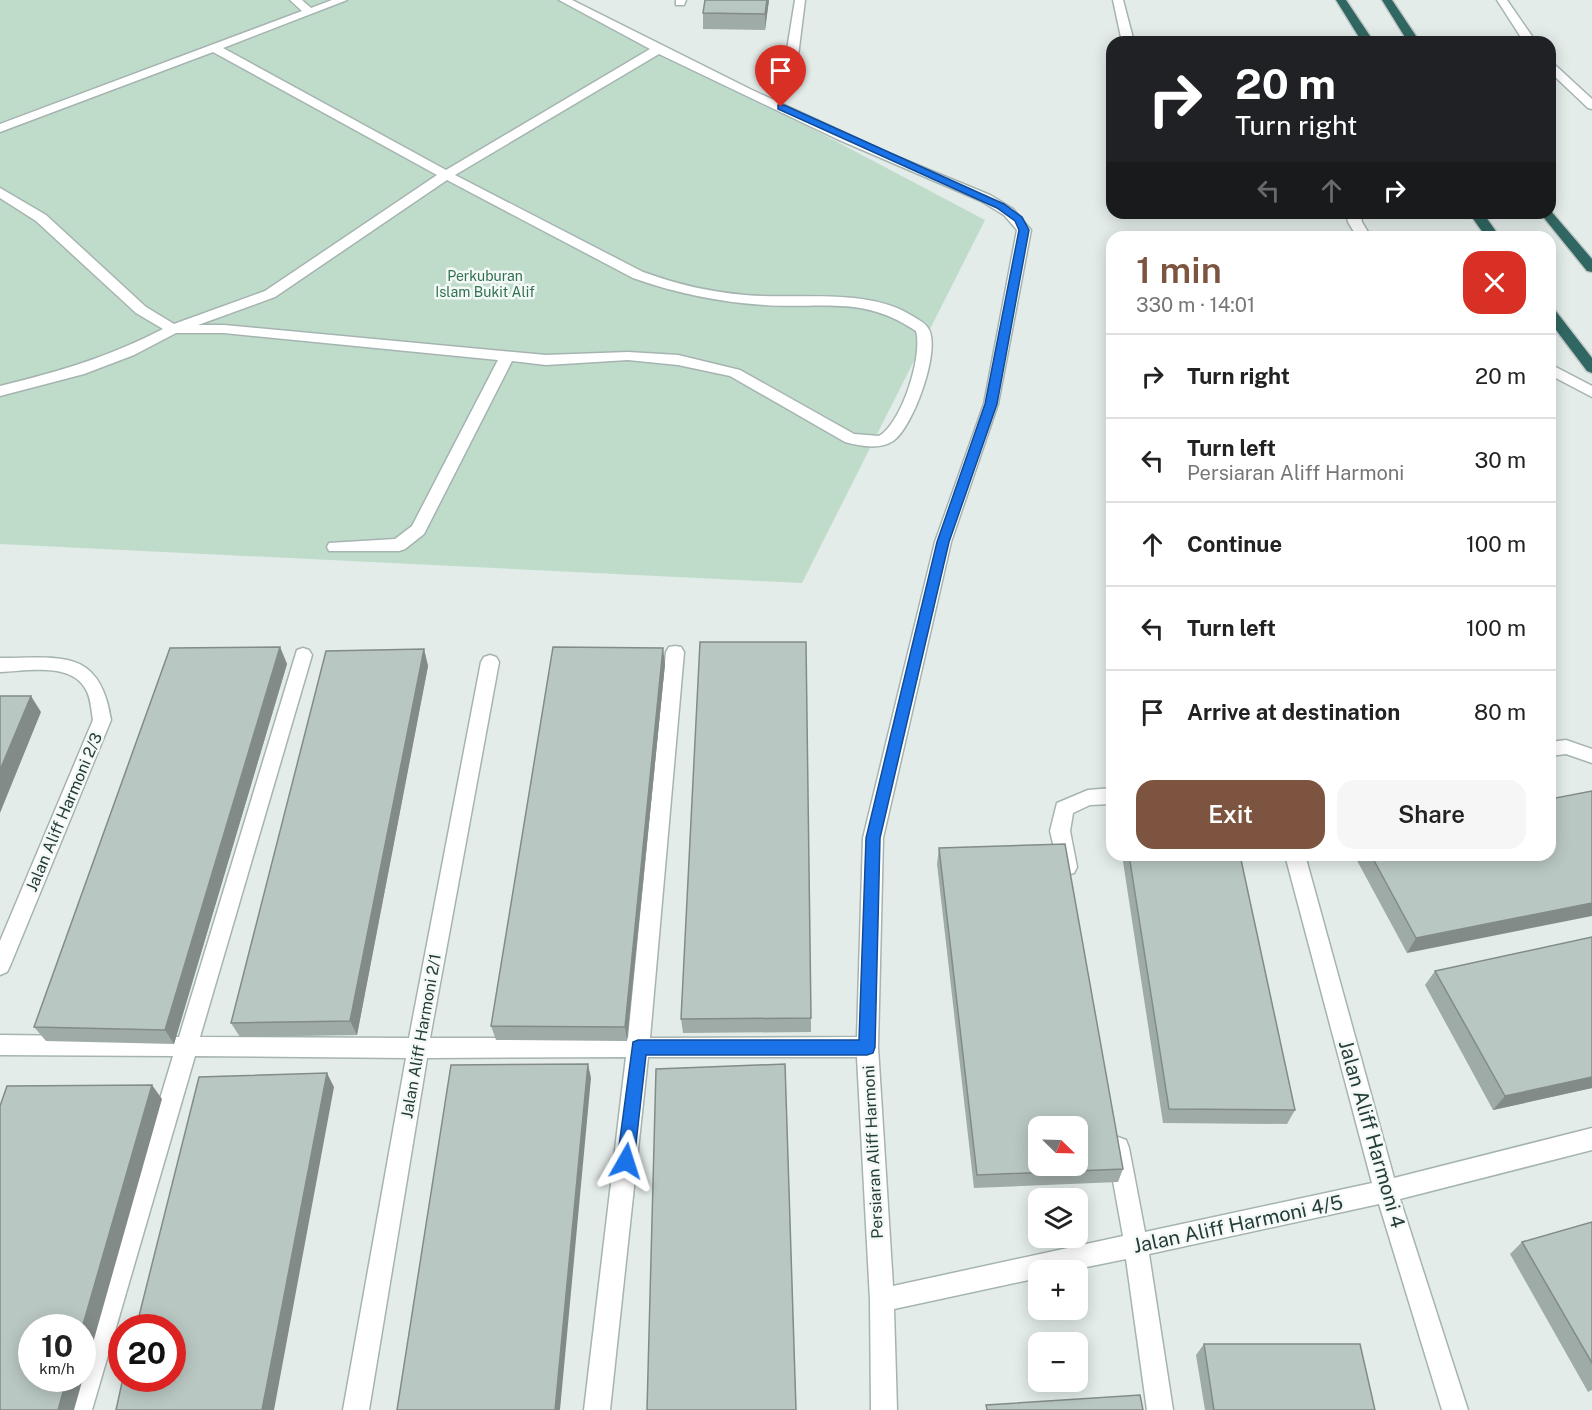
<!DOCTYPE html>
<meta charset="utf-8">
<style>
body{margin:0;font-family:"Public Sans",sans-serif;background:#f6f6f6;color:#222;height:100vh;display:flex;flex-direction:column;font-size:22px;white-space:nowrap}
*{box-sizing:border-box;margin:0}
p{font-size:20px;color:#767676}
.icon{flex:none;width:33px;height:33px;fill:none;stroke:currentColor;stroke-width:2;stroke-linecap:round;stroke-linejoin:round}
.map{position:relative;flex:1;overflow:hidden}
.side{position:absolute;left:1106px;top:231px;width:450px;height:630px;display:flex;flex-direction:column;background:#fff;border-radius:18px;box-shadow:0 3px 15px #0003}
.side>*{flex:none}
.hud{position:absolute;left:1106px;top:36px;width:450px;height:183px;border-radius:18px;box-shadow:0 3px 15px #0003;background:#202124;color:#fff;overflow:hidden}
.needle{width:39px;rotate:113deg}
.controls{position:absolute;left:1028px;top:1116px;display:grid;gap:12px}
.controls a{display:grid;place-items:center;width:60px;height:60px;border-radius:12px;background:#fff;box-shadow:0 3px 15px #0003;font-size:30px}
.speed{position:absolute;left:18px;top:1314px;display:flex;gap:12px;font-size:30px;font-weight:700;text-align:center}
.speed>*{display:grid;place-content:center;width:78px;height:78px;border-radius:50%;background:#fff;box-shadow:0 3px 15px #0003;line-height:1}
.speed small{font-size:15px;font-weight:400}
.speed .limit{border:9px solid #d22;background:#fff;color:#111}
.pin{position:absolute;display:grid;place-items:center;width:51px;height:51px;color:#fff;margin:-62px -26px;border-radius:50% 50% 50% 0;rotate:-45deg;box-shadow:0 0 6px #0007}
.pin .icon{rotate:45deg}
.me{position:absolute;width:66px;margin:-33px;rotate:6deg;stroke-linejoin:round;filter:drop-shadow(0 0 4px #0008)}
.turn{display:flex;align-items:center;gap:21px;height:126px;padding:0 30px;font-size:27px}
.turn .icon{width:78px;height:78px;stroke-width:2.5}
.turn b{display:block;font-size:42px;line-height:51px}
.lanes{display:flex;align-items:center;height:57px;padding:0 30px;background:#0003;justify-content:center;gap:30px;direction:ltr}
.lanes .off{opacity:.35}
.round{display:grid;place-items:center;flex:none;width:63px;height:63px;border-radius:18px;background:#f6f6f6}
.head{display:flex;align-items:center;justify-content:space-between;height:102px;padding:0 30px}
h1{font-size:36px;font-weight:600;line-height:45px;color:#7c5440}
.action{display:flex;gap:12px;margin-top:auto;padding:12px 30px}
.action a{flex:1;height:69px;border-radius:18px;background:#7c5440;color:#fff;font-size:24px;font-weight:600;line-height:69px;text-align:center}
.action a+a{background:#f6f6f6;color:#222}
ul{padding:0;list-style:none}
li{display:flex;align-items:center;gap:18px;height:84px;padding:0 30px;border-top:2px solid #e0e0e0}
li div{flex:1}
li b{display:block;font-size:22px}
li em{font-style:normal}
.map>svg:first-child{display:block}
</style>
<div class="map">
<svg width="1592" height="1410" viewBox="0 0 1592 1410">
<rect width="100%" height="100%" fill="#e3ece9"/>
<path fill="#bedcc9" d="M0 0H568L985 220 802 583 0 544Z"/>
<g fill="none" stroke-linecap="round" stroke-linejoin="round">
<defs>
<path id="minor" d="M290 0H302L311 8 332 0H347L223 48 446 170 650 49 559 0H572L752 90 893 155 990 195 1013 209 1031 230 998 404 951 542 883 838 878 1047 893 1286 1123 1236 1107 1148 1110 1140 1118 1137 1126 1140 1129 1148 1145 1232 1372 1183 1285 855H1305L1394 1178 1592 1128V1150L1400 1199 1468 1410H1442L1379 1204 1149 1254 1173 1410H1147L1126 1259 1072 1270H1038V1278L894 1309 897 1410H871L870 1300 857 1057H648L610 1410H584L626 1057 427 1058 369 1410H343L406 1058 195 1056 92 1410H66L76 1378H82V1357L173 1056 0 1055V1035L179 1037 297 650 303 648 309 650 312 655 200 1037 409 1038 481 662 484 657 490 655 496 657 499 662 430 1038H628L666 652 669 647 675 646 681 647 684 652 650 1038 857 1037 863 838 935 542 984 404 1017 230 1004 215 981 201 837 139 659 54 455 175 643 272C676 284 709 292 745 295 797 300 870 287 914 317 919 320 925 323 928 328 942 348 913 428 893 441 879 450 860 446 845 442L730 376 678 365 628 360 546 365 512 361 424 534 405 549 399 551H329L327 547 329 543 395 539 412 526 498 360 224 333H176L134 355 84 374 0 396V386C61 371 106 358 163 329L136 313 36 221 0 198V188L46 215 146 307 174 324 265 291 437 175 213 52 0 132V124L302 11ZM447 180 633 278C675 293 719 302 764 305 823 309 863 295 916 331 923 355 902 423 879 436L854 434 740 370 678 355 628 352 546 355 224 325H198L275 297Z
M676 0H686L684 5H676Z
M795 0H805L798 56 792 59 786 56Z
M1113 0H1123L1134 42H1122Z
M1497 0H1507L1536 42H1524Z
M1550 63 1554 64 1592 99V109L1588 108 1550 72Z
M1346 213H1360L1362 222 1371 237H1357L1348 222Z
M1550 364 1592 386V397L1550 375Z
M0 658C59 658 100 647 111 720L10 966 7 972 0 975V941L93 720C91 709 91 697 85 688 70 662 25 671 0 672Z
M1566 740 1592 749V763L1566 754 1550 756V742Z
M1112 788V804L1090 805 1073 813 1070 831 1077 867 1074 873 1067 875 1060 873 1050 831 1057 803 1088 790Z"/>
<path id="highway" d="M1336 0H1346L1374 42H1362Z
M1382 0H1392L1420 42H1408Z
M1550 210 1592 259V272L1587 271 1540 213H1550Z
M1469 213H1483L1500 237H1486Z
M1550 309 1555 310 1592 358V373L1587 371 1550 322Z"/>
</defs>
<use href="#minor" stroke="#a6b4b1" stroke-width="3"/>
<use href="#highway" stroke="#c2c9c8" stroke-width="3"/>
<use href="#minor" fill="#fff" fill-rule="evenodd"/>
<use href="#highway" fill="#316762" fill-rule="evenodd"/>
</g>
<path fill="#9faba7" d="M769 0 765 30 703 29V13Z
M280 647 287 664 174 1044 46 1041 34 1027Z
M424 649 428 666 357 1035 240 1037 231 1023Z
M665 664 627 1041 496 1040 491 1026Z
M939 848 1123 1169 1118 1182 974 1188 937 864Z
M1122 855H1240L1295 1110 1287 1124 1163 1123Z
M1354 855H1550L1407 953Z
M1435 971 1592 1088 1493 1110 1425 985Z
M811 1018V1032L683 1033 681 1019Z
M1592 1222V1390L1588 1392 1510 1254 1522 1242Z
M1204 1344 1375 1410H1205L1196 1355Z"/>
<path fill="#828b88" d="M767 0H769L765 30V14Z
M280 647 287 664 174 1044 165 1030Z
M663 648 665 664 627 1041 625 1027Z
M424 649 428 666 357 1035 350 1021Z
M31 696 41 712 0 813V770Z
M1592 903V916L1407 953 1416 938Z
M588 1064 591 1078 560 1410H555Z
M327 1073 334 1087 274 1410H262Z
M1592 1077V1088L1493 1110 1505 1096Z
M152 1085 162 1099 74 1410H58L67 1378H82V1328Z"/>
<path fill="#b9c7c2" stroke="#828b88" stroke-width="1.5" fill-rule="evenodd" d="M705 0H767L765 14 703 13Z
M700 642H806L811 1018 681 1019Z
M280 647 165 1030 34 1027 170 648Z
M553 647 663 648 625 1027 491 1026Z
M424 649 350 1021 231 1023 326 651Z
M0 696H31L0 770Z
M1592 791V903L1416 938 1371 855H1550V799Z
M1065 844 1123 1169 977 1175 939 848ZM1038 1126H1077V1166H1038Z
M1129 855H1240L1295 1110 1169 1109Z
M1592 937V1077L1505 1096 1435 971Z
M588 1064 555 1410H397L451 1065Z
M785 1064 796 1410H647L656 1069Z
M327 1073 262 1410H116L123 1378H172V1328H136L199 1077Z
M152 1085 82 1328H32V1378H67L58 1410H0V1106L7 1086Z
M1592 1222V1363L1522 1242Z
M1204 1344H1360L1375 1410H1214Z
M1140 1395 1143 1410H987L986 1405Z"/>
<path fill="#1a73e8" stroke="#114b97" stroke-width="1.5" d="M778 105H784L1004 204 1022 217 1029 230 997 404 949 542 880 838 875 1047 873 1053 867 1055H646L634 1161 632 1167 626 1169 620 1167 617 1161 633 1042 638 1040H859L866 838 937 542 985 404 1019 230 1015 221 997 208 778 109Z"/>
<g text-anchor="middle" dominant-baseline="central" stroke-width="5" stroke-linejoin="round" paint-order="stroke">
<g font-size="14" fill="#307150" stroke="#f4f9f7">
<text x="485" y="276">Perkuburan<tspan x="485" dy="16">Islam Bukit Alif</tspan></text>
</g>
<g font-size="16" fill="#243d39" stroke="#f4f9f7">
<text transform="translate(64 812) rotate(-67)">Jalan Aliff Harmoni 2/3</text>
<text transform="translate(421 1036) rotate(-80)">Jalan Aliff Harmoni 2/1</text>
<text transform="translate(873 1152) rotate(-93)">Persiaran Aliff Harmoni</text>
</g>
<g font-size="20" fill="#243d39" stroke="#f4f9f7">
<text transform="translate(1372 1134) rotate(74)">Jalan Aliff Harmoni 4</text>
<text transform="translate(1238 1224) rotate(-12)">Jalan Aliff Harmoni 4/5</text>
</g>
</g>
</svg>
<div class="controls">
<a><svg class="needle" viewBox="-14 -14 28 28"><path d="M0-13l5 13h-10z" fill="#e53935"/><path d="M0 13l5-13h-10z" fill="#767676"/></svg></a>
<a><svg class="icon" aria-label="layers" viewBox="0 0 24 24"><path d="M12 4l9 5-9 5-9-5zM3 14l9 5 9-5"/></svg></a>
<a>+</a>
<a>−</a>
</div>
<div class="speed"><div>10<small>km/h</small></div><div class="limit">20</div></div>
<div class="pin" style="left:781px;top:107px;background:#d93025"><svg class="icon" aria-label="arrive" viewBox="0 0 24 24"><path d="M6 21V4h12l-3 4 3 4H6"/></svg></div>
<svg class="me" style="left:626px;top:1161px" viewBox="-20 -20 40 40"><path d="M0-17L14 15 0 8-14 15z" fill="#1a73e8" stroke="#fff" stroke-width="4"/></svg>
<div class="hud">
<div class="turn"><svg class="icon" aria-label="right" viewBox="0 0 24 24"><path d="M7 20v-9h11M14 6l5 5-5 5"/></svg><div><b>20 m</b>Turn right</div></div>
<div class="lanes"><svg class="icon off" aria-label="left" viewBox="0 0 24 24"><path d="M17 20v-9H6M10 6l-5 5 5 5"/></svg><svg class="icon off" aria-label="ahead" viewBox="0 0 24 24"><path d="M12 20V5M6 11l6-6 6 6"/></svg><svg class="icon" aria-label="right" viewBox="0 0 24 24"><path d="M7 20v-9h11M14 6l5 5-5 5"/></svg></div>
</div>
<section class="side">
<div class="head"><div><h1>1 min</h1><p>330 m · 14:01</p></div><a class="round" style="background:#d93025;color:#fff"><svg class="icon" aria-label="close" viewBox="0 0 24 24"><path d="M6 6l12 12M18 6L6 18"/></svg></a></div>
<ul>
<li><svg class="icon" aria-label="right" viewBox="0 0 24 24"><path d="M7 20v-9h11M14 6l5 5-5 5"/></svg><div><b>Turn right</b></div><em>20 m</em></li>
<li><svg class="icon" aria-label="left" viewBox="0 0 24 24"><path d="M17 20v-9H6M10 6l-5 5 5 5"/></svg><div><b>Turn left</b><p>Persiaran Aliff Harmoni</p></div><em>30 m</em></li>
<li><svg class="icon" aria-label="ahead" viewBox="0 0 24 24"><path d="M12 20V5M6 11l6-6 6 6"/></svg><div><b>Continue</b></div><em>100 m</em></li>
<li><svg class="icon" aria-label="left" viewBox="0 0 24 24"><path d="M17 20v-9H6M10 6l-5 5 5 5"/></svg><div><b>Turn left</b></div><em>100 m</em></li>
<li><svg class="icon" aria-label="arrive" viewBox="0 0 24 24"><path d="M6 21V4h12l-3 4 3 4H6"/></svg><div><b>Arrive at destination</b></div><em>80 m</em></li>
</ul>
<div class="action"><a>Exit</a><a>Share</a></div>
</section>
</div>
